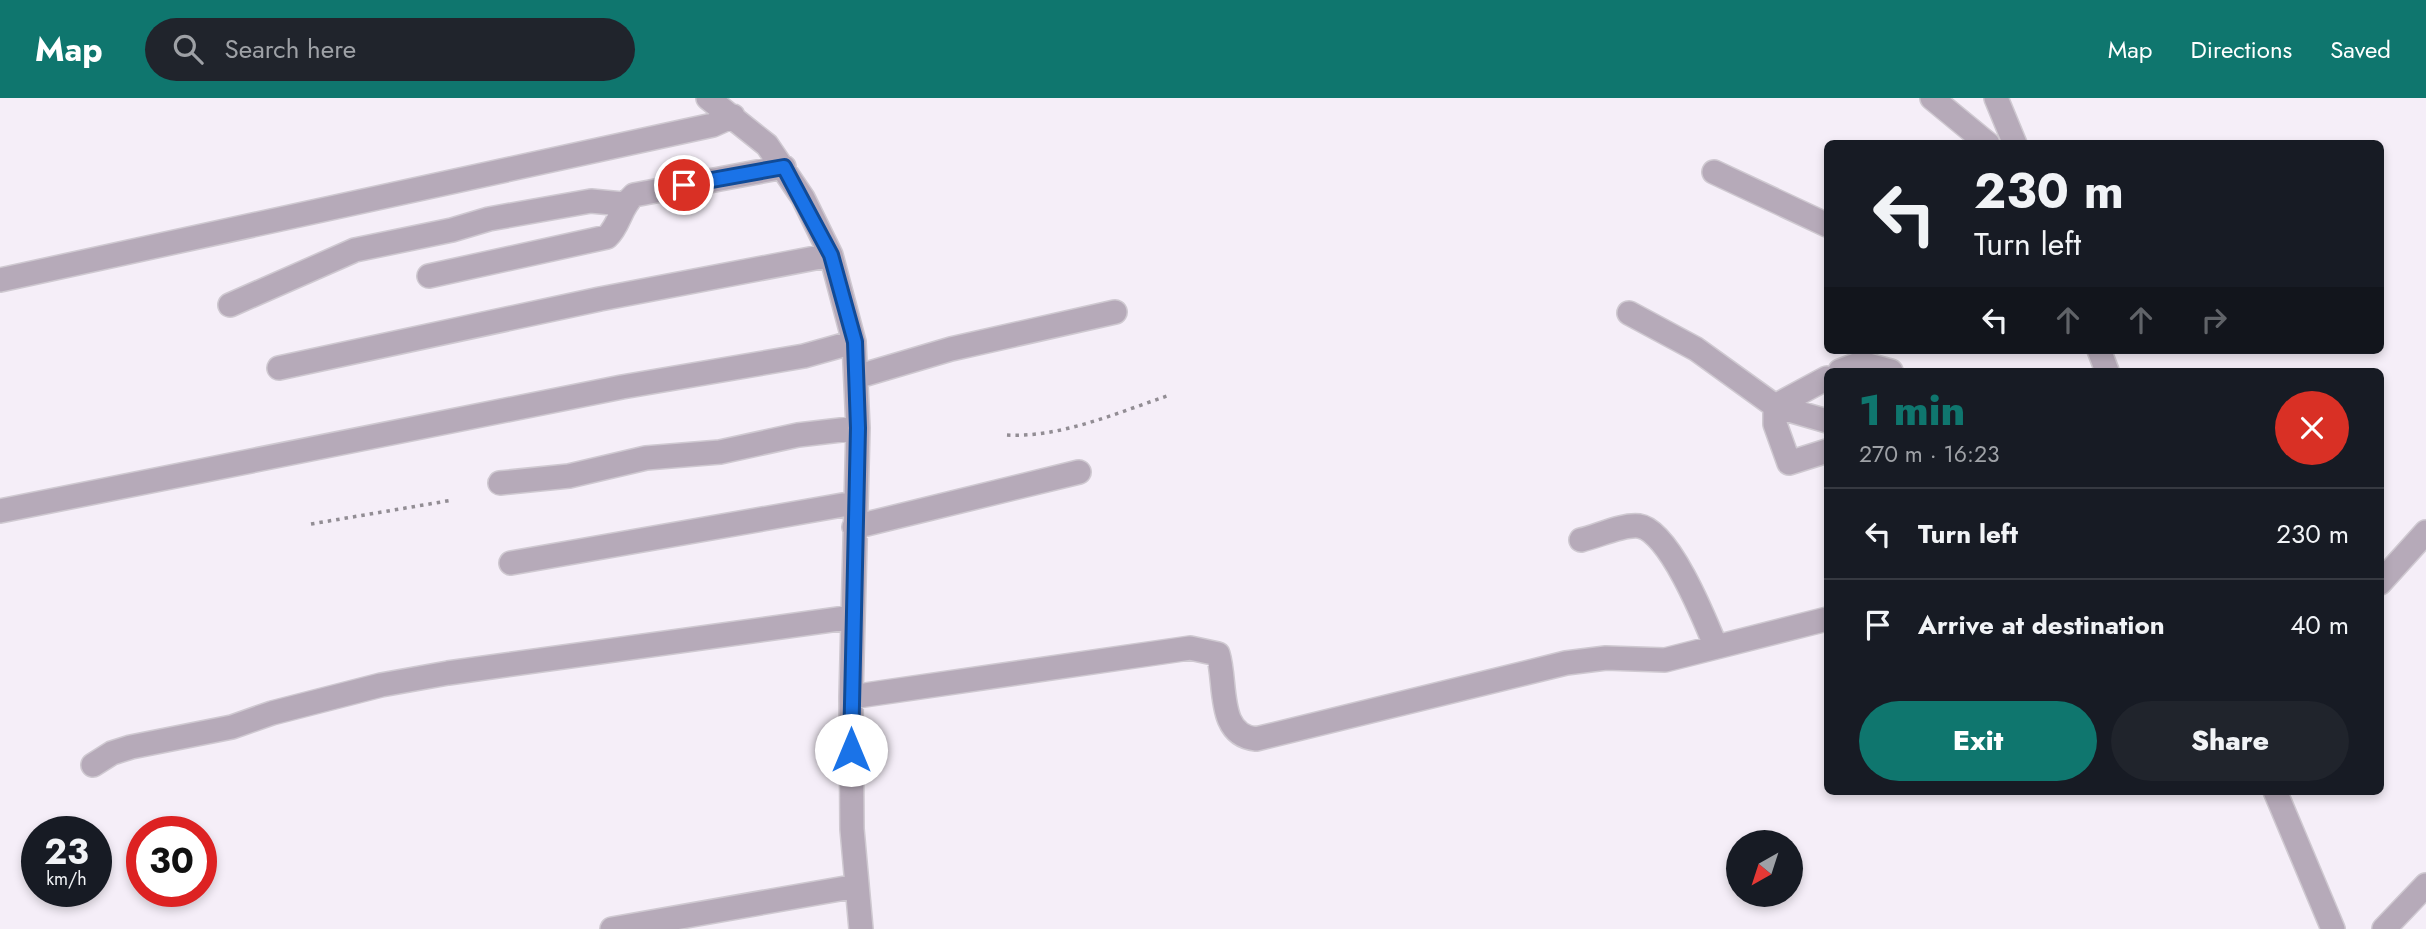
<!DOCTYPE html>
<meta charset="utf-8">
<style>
body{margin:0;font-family:Jost,sans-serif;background:#20242c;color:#f1f3f6;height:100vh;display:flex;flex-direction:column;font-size:26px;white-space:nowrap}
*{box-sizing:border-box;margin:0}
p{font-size:23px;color:#9ea1a6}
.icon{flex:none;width:38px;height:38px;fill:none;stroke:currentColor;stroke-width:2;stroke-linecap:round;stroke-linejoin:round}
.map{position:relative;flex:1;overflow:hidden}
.details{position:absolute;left:1824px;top:270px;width:560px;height:427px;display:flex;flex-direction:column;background:#171b24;border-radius:10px;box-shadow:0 4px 10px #0003}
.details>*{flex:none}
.guide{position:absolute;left:1824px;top:42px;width:560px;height:214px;border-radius:10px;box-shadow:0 4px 10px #0003;background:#171b24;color:#f1f3f6;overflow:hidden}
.needle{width:46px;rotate:219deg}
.tools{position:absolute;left:1726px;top:732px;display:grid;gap:14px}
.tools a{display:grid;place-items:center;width:77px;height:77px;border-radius:50%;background:#171b24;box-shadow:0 4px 10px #0003;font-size:35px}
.speed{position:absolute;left:21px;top:718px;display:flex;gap:14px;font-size:35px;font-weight:700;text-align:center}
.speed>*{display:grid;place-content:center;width:91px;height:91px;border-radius:50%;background:#171b24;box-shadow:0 4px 10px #0003;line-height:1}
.speed small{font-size:18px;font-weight:400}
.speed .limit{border:10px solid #d22;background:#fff;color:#111}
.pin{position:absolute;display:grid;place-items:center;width:60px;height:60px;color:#fff;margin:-30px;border:4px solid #fff;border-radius:50%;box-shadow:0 2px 7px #0007}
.me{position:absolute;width:77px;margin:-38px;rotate:0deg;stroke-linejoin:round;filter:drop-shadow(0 0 5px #0008)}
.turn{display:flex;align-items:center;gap:24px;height:147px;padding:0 35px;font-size:32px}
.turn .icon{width:91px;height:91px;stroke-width:2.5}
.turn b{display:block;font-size:49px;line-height:60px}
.lanes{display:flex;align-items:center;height:66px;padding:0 35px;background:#0003;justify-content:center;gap:35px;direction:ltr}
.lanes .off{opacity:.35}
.round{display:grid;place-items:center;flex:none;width:74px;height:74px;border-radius:37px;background:#20242c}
.summary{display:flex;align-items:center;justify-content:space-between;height:119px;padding:0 35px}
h1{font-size:42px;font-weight:800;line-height:52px;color:#0f766e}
.button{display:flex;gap:14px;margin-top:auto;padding:14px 35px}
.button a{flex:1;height:80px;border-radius:42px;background:#0f766e;color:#fff;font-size:28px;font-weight:800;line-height:80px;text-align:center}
.button a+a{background:#20242c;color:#f1f3f6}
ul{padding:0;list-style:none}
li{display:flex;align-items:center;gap:21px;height:91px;padding:0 35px;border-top:2px solid #363941}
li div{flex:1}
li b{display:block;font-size:26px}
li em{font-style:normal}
header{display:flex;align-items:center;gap:42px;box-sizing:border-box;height:98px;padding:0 35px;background:#0f766e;color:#fff}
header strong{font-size:33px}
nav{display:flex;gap:38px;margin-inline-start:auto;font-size:24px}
.search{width:490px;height:63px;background:#20242c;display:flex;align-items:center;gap:18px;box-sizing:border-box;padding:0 24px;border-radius:38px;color:#9ea1a6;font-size:26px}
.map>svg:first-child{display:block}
</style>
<header>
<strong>Map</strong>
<div class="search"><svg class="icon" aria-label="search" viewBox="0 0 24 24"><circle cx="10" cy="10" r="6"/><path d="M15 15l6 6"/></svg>Search here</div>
<nav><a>Map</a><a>Directions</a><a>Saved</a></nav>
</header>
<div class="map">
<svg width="2426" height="831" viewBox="0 0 2426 831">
<rect width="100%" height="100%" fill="#f5eef8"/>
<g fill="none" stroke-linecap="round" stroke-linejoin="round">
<defs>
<path id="minor" d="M708 0 767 47 803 100 831 157 854 244 858 330 851 599 852 731 861 831
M1932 0 1988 46
M1996 0 2015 46
M1714 74 1827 127
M429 178 607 139C620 127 620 109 634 97L784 69
M0 182 713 27 733 18
M230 207 355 152 452 132 489 121 591 103 623 106
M1629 215 1696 251 1775 308 1827 323
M2099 252 2107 273
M279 270 600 201 831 157
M1840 273 1861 265 1891 273
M856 279 951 251 1115 214
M1827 280 1775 308V326L1789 365 1827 353
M500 385 569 378 646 360 720 354 798 337 858 330
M0 413 622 289 804 258 854 244
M854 429 1079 374
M1581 442C1598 438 1623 426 1639 428 1669 432 1705 522 1716 549
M511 465 854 405
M2380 485 2426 434
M851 599 1190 550 1218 556C1227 585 1216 637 1256 641L1566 565 1606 560 1665 562 1827 521
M93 667 112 655 131 649 232 629 272 615 381 587 448 575 853 519
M2275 693 2333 831
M612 831 857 788
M2384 831 2426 787"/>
</defs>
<use href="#minor" stroke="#cfc9d1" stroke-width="26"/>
<path stroke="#928d94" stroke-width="3.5" stroke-dasharray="3.5 5" stroke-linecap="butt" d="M1007 337C1061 340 1119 314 1170 297
M311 426 453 402"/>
<use href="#minor" stroke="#b6aab9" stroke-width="23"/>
</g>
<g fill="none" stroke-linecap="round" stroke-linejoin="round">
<defs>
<path id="route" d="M684 87 784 69 831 157 855 244 858 330 851 652"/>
</defs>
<use href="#route" stroke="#114b97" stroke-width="18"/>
<use href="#route" stroke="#1a73e8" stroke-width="12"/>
</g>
</svg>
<div class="tools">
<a><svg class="needle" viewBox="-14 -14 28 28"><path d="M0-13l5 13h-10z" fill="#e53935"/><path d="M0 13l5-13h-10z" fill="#9ea1a6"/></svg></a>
</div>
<div class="speed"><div>23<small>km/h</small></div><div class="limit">30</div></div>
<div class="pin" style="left:684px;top:87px;background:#d93025"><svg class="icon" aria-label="arrive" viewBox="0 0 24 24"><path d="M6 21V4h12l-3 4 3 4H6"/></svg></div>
<svg class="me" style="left:851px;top:652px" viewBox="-20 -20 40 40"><circle r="19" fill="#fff"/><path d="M0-13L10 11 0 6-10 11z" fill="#1a73e8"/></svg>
<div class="guide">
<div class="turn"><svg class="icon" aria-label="left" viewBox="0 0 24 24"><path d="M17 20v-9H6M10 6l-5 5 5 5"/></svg><div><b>230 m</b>Turn left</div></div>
<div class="lanes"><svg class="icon" aria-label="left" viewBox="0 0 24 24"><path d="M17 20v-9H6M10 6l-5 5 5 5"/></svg><svg class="icon off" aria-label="ahead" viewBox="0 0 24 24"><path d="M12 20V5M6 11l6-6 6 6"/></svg><svg class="icon off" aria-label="ahead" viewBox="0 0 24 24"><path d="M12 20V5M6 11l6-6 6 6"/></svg><svg class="icon off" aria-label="right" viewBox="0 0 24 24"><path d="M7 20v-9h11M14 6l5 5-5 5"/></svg></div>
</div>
<section class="details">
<div class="summary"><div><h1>1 min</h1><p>270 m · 16:23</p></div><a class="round" style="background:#d93025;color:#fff"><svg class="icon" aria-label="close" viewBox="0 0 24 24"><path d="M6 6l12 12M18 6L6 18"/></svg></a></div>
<ul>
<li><svg class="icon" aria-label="left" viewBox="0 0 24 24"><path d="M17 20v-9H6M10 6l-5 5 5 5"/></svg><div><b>Turn left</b></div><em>230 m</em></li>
<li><svg class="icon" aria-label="arrive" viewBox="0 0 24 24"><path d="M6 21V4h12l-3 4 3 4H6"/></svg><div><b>Arrive at destination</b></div><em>40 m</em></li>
</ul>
<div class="button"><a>Exit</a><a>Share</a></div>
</section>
</div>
